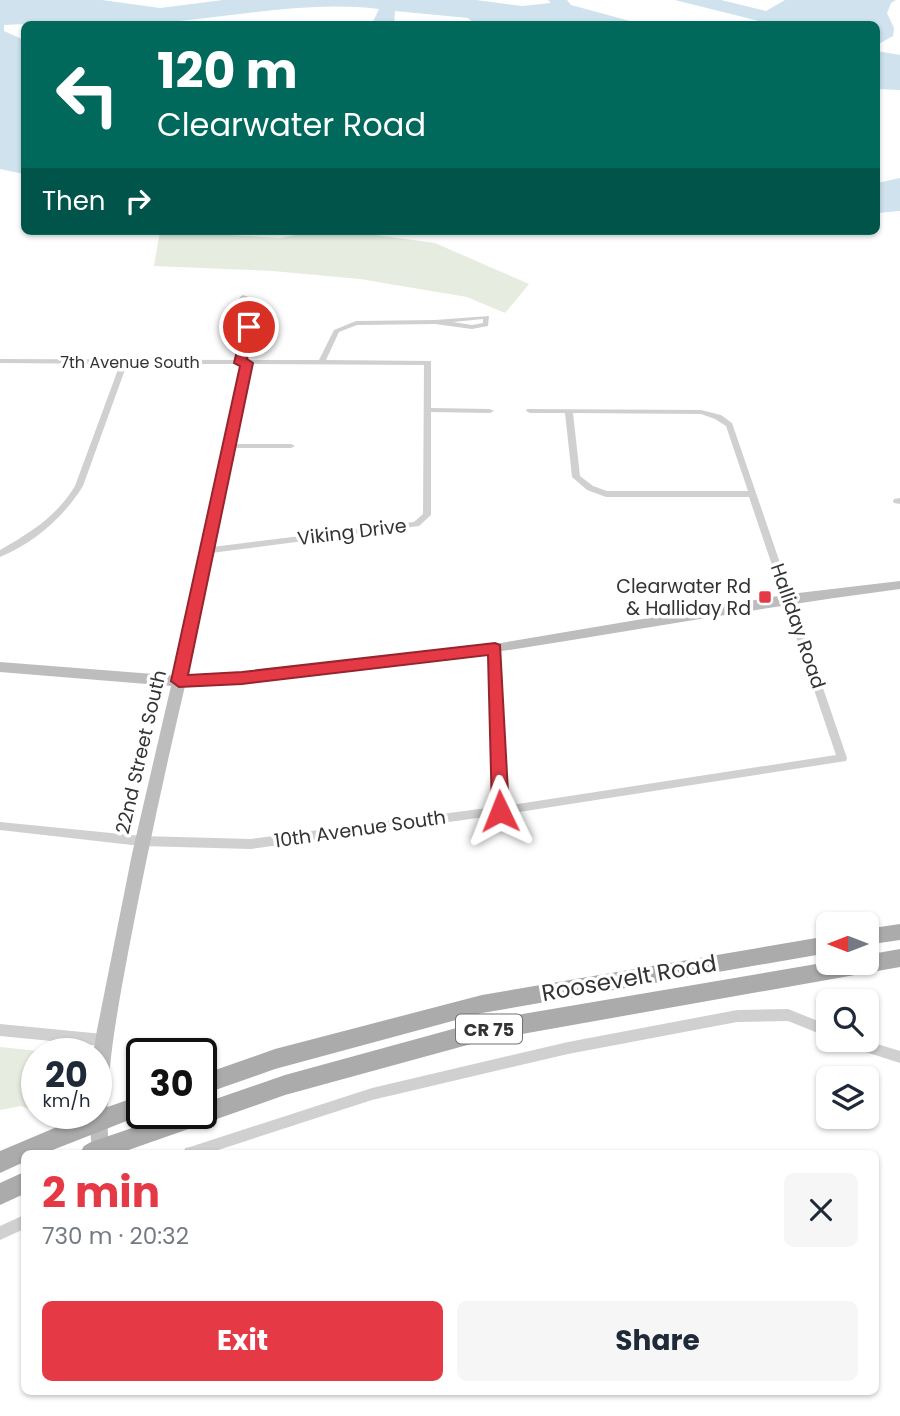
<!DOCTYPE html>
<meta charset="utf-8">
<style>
body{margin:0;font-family:Poppins,sans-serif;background:#f6f6f7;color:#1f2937;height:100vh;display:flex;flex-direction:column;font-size:26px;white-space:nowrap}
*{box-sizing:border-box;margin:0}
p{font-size:23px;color:#747a83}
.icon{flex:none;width:38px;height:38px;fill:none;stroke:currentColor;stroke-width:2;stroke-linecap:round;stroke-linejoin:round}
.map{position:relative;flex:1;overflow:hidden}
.sheet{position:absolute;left:21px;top:1150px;width:858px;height:245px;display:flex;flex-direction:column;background:#fff;border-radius:10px;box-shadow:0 2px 5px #0004}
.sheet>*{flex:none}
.guide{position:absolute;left:21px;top:21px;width:859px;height:214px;border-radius:10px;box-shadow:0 2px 5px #0004;background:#00695c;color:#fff;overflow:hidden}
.needle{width:46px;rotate:270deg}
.controls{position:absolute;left:816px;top:912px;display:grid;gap:14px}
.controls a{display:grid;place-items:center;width:63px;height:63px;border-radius:10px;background:#fff;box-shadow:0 2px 5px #0004;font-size:35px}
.speed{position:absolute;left:21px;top:1038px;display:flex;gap:14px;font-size:35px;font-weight:700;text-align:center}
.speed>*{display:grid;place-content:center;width:91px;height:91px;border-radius:50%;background:#fff;box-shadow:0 2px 5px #0004;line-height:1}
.speed small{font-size:18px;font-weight:400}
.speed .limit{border:4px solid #111;border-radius:10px;background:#fff;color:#111}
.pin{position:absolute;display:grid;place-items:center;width:60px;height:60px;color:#fff;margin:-30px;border:4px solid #fff;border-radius:50%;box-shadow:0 2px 7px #0007}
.me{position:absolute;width:77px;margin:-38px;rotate:358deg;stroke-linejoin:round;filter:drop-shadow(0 0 5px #0008)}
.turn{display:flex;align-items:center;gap:24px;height:147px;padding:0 21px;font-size:32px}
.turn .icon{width:91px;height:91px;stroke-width:2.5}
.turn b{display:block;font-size:49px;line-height:60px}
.then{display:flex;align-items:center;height:66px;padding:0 21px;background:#0003;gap:14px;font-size:26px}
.round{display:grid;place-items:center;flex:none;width:74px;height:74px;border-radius:10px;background:#f6f6f7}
.summary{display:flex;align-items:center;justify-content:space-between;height:119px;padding:0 21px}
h1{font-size:42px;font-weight:700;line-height:52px;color:#e63946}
.button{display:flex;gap:14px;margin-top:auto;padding:14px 21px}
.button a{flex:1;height:80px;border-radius:10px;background:#e63946;color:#fff;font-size:28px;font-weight:700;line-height:80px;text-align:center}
.button a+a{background:#f6f6f7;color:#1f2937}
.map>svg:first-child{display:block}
</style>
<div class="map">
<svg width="900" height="1416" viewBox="0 0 900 1416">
<rect width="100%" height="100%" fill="#fff"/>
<path fill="#e6ecdf" d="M160 231 280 238 316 231H346L435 243 529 284 505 313 467 297 360 279 273 271 154 266Z
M0 1047 58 1053 37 1054V1112L21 1106 0 1110Z"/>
<path fill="#cfe2ee" d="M0 0H102L160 8 223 0H476L522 6 551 3 548 0H567L571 5 641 24H475L468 18 395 11 394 24H372L379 9C304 0 231 18 156 23 105 27 52 22 4 25V31L24 40V174L0 169Z
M675 0H721L766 11 785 0H896L891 3 887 13 894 28 893 36 877 45V24H771Z
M877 51 900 55V90L877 89Z
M900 178V211L877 213V183Z"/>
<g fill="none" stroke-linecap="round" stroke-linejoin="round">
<path fill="#d0d0d0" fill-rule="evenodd" d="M243 295 262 302 256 322 252 327 244 360H319L334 330 356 321 435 320 489 316 488 326 472 329 435 324 357 325 339 332 326 360 431 361V408L490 409 494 411 490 413 431 412V515L419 526 211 553 184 681 179 685 174 681 243 364H127L83 486C64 517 34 543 0 557V550C30 533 57 516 75 486L120 364 0 363V359L237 360 246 327 236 308 240 297ZM245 300 255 303 250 322 242 308ZM483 319V323L472 325 453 322ZM250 364 424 365 423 514 414 522 212 547 233 448H291L295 446 291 444H234Z
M527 409 701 410 721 415 732 423 847 758 846 761 500 815 251 849 141 846 0 830V822L141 836 251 839 495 807 490 649 495 646 500 649 505 806 836 755 749 497H606L587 490 572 477 565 413H530L526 411ZM573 413 701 414 715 419 726 426 748 491H607L593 486 580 476Z
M900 498V504L894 503 893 501 894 499Z
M788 1009 828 1025V1037L788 1021 737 1022 568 1054 372 1100 209 1153H184L185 1148 190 1147 372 1088 568 1042 737 1010Z
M0 1024 103 1034 107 1036 109 1040 107 1044 103 1046 0 1036Z
M841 1040H864L900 1051V1063L847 1046 843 1044Z
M24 1215V1229L0 1240V1226Z"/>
<path fill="#bdbdbd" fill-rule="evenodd" d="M900 581V589C661 620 426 674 185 686 164 775 145 864 128 953 116 1019 103 1083 109 1150L108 1153H92L89 1113H96V1054H93L97 1030 132 854 171 686 0 672V662L179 676 242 673 495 644 790 594Z"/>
<path fill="#ababab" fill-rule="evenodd" d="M900 924V940L866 945V929Z
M828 936V953L482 1013 275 1069 201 1095V1075L275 1049 482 995Z
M900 949V967L482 1041 285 1095 120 1153H80L84 1146 91 1142 176 1113H201V1104L285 1075 482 1021 828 962H866V955Z
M142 1095V1113H147L45 1153H24V1162L0 1173V1151L90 1113H96V1111Z
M24 1172V1194L0 1205V1183Z"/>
</g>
<path fill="#e63946" stroke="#96252e" stroke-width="2" d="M249 323 254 327 247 359 253 363 188 675 242 672 495 643 500 645 509 811 506 816 500 818 494 816 492 811 488 655 242 684 179 687 171 681 240 366 234 363 243 327Z"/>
<rect fill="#e63946" stroke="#fff" stroke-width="2.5" x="758" y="590" width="14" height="14" rx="3.5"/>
<g text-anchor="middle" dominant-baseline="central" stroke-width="7" stroke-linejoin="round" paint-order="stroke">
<g font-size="16" fill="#333" stroke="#fff">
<text x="130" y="362">7th Avenue South</text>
</g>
<rect fill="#fff" stroke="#707070" stroke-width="2" x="456" y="1014.5" width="66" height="29" rx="5"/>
<g font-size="18" font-weight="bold" fill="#333">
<text x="489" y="1029">CR 75</text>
</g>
<g font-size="19" fill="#333" stroke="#fff">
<text transform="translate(352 532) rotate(-7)">Viking Drive</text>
<text transform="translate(798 626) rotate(71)">Halliday Road</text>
<text transform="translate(141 752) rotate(-77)">22nd Street South</text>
<text transform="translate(360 829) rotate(-8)">10th Avenue South</text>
</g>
<g font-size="19" fill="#333" stroke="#fff" text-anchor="end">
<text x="751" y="586">Clearwater Rd<tspan x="751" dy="22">&amp; Halliday Rd</tspan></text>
</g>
<g font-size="23" fill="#333" stroke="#fff">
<text transform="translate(629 978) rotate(-10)">Roosevelt Road</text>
</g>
</g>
</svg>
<div class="controls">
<a><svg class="needle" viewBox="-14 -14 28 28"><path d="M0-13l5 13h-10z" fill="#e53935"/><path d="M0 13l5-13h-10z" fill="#747a83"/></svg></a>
<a><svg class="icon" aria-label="search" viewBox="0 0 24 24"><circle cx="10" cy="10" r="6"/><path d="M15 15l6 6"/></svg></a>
<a><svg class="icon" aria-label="layers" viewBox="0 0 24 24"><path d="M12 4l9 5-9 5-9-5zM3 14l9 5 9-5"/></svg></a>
</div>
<div class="speed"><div>20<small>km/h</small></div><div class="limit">30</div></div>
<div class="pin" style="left:249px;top:327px;background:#d93025"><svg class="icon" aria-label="arrive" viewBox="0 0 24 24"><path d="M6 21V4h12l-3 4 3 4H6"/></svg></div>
<svg class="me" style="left:500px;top:811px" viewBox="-20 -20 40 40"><path d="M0-17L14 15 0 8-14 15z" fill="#e63946" stroke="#fff" stroke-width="4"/></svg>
<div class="guide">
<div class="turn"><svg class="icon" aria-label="left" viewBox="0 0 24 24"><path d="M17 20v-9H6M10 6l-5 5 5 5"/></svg><div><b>120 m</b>Clearwater Road</div></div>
<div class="then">Then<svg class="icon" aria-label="right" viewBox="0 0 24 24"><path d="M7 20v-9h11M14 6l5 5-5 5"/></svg></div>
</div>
<section class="sheet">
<div class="summary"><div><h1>2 min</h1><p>730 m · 20:32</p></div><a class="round"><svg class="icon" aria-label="close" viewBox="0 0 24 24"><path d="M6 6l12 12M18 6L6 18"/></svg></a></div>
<div class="button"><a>Exit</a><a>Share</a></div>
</section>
</div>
